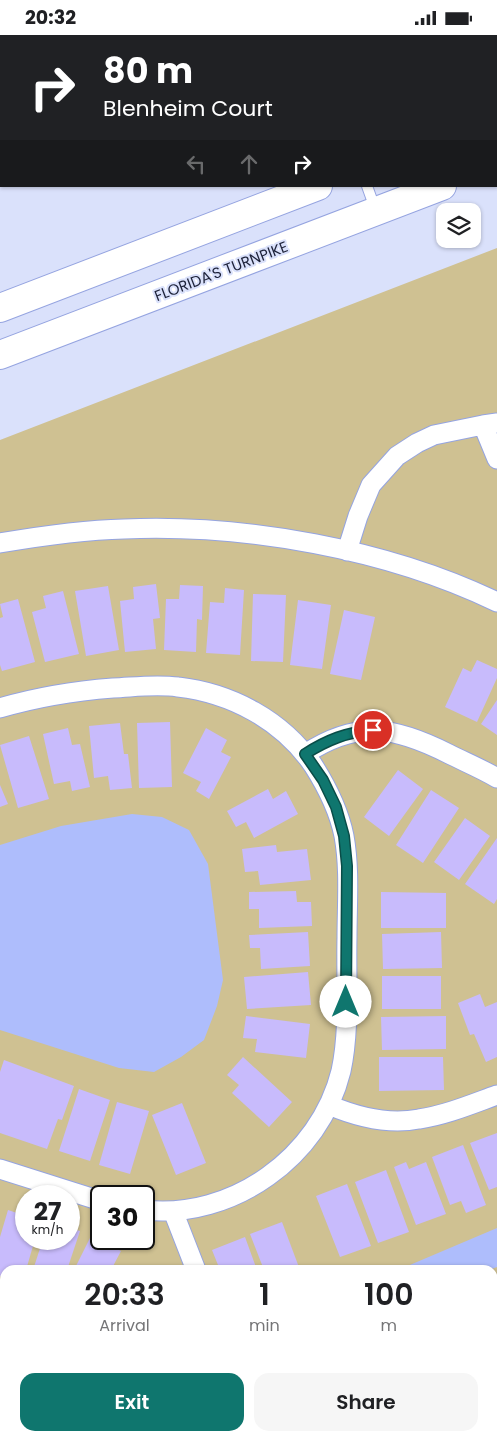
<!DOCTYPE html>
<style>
body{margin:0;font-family:Poppins,sans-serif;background:#f6f6f6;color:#202124;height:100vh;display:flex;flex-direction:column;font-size:19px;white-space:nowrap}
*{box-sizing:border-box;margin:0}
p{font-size:16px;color:#757577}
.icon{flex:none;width:28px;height:28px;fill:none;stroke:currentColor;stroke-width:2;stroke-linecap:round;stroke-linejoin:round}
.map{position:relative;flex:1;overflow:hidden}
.sheet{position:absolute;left:0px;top:1230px;width:498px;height:176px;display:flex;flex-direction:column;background:#fff;border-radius:15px 15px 0 0;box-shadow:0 1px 4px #0004}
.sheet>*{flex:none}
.top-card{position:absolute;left:0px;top:0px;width:498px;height:152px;box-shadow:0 1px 4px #0004;background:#202124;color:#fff;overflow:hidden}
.fabs{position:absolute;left:436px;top:168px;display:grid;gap:10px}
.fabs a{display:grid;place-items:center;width:45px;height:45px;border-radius:10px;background:#fff;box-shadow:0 1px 4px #0004;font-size:25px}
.speed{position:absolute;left:15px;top:1150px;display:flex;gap:10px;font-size:25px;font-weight:700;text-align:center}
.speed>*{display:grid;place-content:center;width:65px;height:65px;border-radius:50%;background:#fff;box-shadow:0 1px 4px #0004;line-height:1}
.speed small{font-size:12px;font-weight:400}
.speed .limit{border:2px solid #111;border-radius:8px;background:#fff;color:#111}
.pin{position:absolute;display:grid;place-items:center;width:42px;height:42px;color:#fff;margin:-21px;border:2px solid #fff;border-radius:50%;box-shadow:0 1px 5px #0007}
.me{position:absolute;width:55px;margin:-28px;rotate:0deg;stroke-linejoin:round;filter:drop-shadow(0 0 4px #0008)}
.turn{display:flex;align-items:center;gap:18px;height:105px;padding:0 20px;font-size:22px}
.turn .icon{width:65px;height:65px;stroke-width:2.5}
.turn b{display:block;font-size:35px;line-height:42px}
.lanes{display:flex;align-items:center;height:48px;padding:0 20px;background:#0003;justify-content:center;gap:25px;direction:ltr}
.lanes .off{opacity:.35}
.eta{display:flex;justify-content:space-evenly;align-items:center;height:85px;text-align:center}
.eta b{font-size:30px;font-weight:600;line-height:35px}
.cta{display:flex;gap:10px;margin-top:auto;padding:10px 20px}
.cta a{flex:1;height:58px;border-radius:15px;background:#0f766e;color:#fff;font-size:20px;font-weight:600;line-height:58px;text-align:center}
.cta a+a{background:#f6f6f6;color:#202124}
.status{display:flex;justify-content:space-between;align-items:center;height:35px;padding:0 25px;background:#fff;direction:ltr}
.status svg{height:14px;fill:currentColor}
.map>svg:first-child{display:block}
</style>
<div class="status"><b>20:32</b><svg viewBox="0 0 49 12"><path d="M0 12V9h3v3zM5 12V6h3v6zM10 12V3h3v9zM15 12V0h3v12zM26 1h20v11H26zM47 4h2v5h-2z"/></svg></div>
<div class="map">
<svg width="497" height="1406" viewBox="0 0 497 1406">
<rect width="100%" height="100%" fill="#dae1fb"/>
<path fill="#cfc192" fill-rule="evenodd" d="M497 213V1406H0V405ZM26 1161H69V1204H26ZM101 1161H144V1204H101ZM5 1235H492V1401H5Z"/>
<path fill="#aebdfc" d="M0 0H269L265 1H1V87H0Z
M132 779 162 782 189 795 208 829 223 945 217 971 204 1005 181 1022 154 1037 119 1033 0 995V810L61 791Z
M497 1193V1232L489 1235H398Z
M397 1401H432L434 1406H399Z"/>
<path fill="#c8bbfc" d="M156 549 160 583 153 584 156 614 125 617 120 566 134 564 133 552Z
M180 550 203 551 202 585 197 584 196 617 164 615 166 564H179Z
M108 551 119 615 86 621 75 556Z
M225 553 244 555 240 620 206 618 210 567 224 568Z
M63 556 79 619 45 627 32 577 46 573 43 561Z
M253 559 286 560 283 627 251 626Z
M18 564 35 627 2 636 0 630V583L3 582 0 569Z
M298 565 331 570 322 634 290 630Z
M344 575 375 582 361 645 330 639Z
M477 625 497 634V643L477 687 445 672 463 633 471 637Z
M497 665V700L481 689Z
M170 687 172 752 139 753 137 688Z
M120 688 124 719H128L132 753 110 755 108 741 94 743 89 691Z
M68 693 72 710 80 709 90 752 72 756 70 746 54 749 43 699Z
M206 693 227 705 221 717 231 722 209 764 196 756 201 747 183 738Z
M29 701 49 764 18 773 0 710Z
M398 735 423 754 389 801 364 782Z
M0 750 8 769 0 772Z
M268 754 273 764 286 756 298 779 254 803 246 787 236 792 227 776Z
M431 755 459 773 423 828 396 810Z
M465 783 490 801 459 845 434 827Z
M497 803V864L494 869 465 849Z
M276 810 277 817 307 814 311 845 260 850 258 836 245 837 242 814Z
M296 856 297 867H311L312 891 259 893V874H249V857Z
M381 857 446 858V893H381Z
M308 897 310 931 261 934 260 913H250L249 900Z
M441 897 442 933 383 934 382 899Z
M308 937 311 970 247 974 244 942Z
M382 941H441V974H382Z
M480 959 485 972 497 967V1022L486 1027 474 999 470 1000 458 968Z
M246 981 310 989 306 1023 255 1017 257 1004 243 1003Z
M446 981V1014L382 1015 381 982Z
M243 1022 292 1067 269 1092 232 1058 239 1050 227 1040Z
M379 1022H443L444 1055 379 1056Z
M4 1025 74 1051 62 1085 58 1084 47 1114 0 1098V1037Z
M79 1054 110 1065 90 1126 59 1116Z
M117 1067 149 1076 130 1139 99 1130Z
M182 1068 206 1128 176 1140 152 1080Z
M497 1098V1152L489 1155 470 1108Z
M463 1110 486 1170 466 1178 461 1166 450 1170 432 1122Z
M406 1127 409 1134 426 1127 446 1179 416 1190 394 1132Z
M386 1135 409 1197 378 1208 355 1147Z
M347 1149 371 1211 340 1222 316 1161Z
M8 1175 26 1181V1204H35L26 1235 13 1232 12 1235H5V1243L0 1241V1202Z
M282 1187 300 1235H264L250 1199Z
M69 1193 80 1196 67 1235H33L43 1204H69Z
M91 1201 121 1216 111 1235H74Z
M245 1202 257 1235H220L212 1215Z
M5 1266V1334L0 1333V1280Z
M497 1293V1332L492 1334V1295Z
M497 1338V1354L492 1340Z
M497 1361V1387L492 1389V1363Z
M497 1393V1406H484L482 1401H492V1395Z
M166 1401H218L219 1405 168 1406Z
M296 1401H366L368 1406H298Z"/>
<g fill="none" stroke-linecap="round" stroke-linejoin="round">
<defs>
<path id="service" d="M367 151 376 176"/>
<path id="minor" d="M483 390 497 424
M0 508C41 501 83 495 124 494 246 489 387 514 497 567
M347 516 358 481 371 450 397 421 417 408 434 400 483 390 497 388
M0 673C37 662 75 656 113 653 135 652 156 649 178 652 231 658 282 685 313 730 327 752 339 776 344 801 350 834 347 869 347 903 346 945 350 995 341 1036 320 1122 232 1185 144 1175
M305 719C358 684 396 692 449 719 465 727 482 734 497 743
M329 1070C357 1082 388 1090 419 1084 446 1080 472 1069 497 1060
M0 1134 101 1166
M173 1176 196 1235
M492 1258 497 1256
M0 1370 5 1372
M57 1401 63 1406
M260 1401 262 1406
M455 1401 457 1406"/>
<path id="motorway" d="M496 83 497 82
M496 131 497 130
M0 273 318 151
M0 320 442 151"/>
</defs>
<use href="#service" stroke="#95a4e0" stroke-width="12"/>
<use href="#minor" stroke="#95a4e0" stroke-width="21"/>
<use href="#motorway" stroke="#95a4e0" stroke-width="30"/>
<use href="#service" stroke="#fff" stroke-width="10"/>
<use href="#minor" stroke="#fff" stroke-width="19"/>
<use href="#motorway" stroke="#fff" stroke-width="28"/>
</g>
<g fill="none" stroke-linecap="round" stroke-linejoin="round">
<defs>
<path id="route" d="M346 967 347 831 344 801 336 772 323 745 305 719C327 705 347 697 373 695"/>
</defs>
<use href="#route" stroke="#0a4d48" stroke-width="12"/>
<use href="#route" stroke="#0f766e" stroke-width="9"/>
</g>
<g text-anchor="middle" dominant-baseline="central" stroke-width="4" stroke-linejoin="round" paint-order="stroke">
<g font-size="15" fill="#1c2138" stroke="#dae1fb">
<text transform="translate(221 236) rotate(-21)">FLORIDA'S TURNPIKE</text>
</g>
</g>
</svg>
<div class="fabs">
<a><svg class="icon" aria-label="layers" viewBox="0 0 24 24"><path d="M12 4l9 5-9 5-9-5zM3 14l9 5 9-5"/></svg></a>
</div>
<div class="speed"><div>27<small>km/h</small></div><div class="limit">30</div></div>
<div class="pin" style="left:373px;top:695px;background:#d93025"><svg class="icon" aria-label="arrive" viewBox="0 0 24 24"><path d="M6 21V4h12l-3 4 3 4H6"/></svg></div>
<svg class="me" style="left:346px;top:967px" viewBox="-20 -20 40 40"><circle r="19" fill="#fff"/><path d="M0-13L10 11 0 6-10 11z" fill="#0f766e"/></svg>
<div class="top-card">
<div class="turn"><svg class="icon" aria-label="right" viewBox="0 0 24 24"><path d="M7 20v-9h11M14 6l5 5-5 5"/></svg><div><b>80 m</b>Blenheim Court</div></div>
<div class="lanes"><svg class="icon off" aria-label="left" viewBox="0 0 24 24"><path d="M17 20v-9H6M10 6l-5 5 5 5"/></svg><svg class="icon off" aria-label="ahead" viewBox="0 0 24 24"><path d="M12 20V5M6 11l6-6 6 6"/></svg><svg class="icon" aria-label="right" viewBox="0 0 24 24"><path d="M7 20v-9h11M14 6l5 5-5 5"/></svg></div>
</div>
<section class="sheet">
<div class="eta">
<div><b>20:33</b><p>Arrival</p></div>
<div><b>1</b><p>min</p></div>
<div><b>100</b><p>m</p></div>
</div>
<div class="cta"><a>Exit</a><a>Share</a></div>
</section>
</div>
